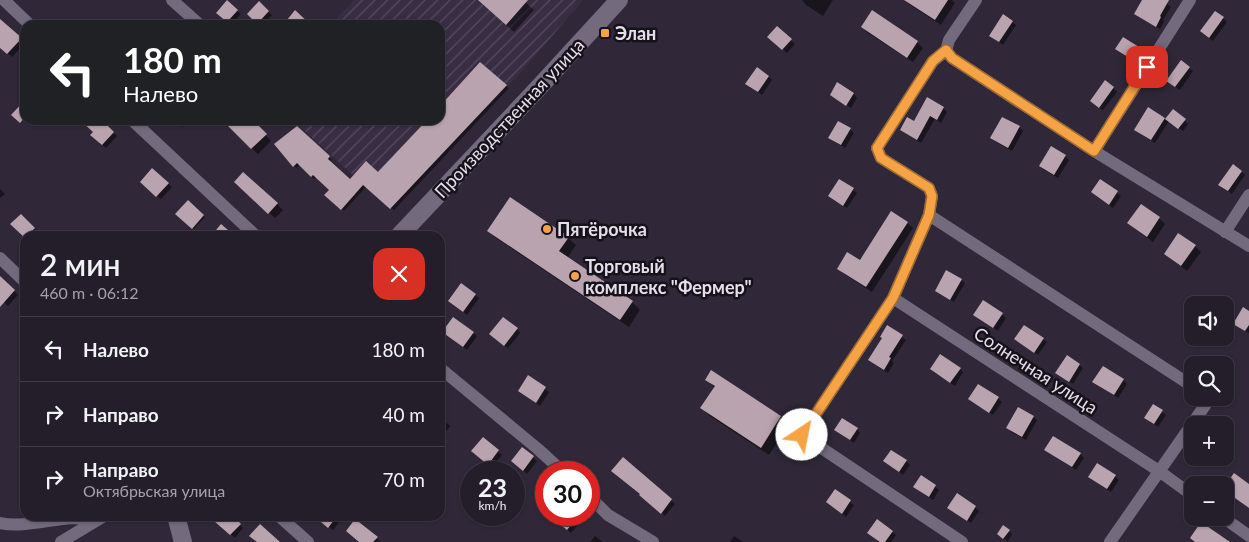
<!DOCTYPE html>
<html lang="ru">
<meta charset="utf-8">
<style>
body{margin:0;font-family:Lato,sans-serif;background:#302b36;color:#f1f3f6;height:100vh;display:flex;flex-direction:column;font-size:19px;white-space:nowrap}
*{box-sizing:border-box;margin:0}
p{font-size:16px;color:#a3a2a8}
.icon{flex:none;width:28px;height:28px;fill:none;stroke:currentColor;stroke-width:2;stroke-linecap:round;stroke-linejoin:round}
.map{position:relative;flex:1;overflow:hidden}
.panel{position:absolute;left:20px;top:231px;width:425px;height:290px;display:flex;flex-direction:column;background:#241e2a;border-radius:15px;box-shadow:0 1px 4px #0004,0 0 0 1px #413c47}
.panel>*{flex:none}
.guide{position:absolute;left:20px;top:20px;width:425px;height:105px;border-radius:15px;box-shadow:0 1px 4px #0004,0 0 0 1px #413c47;background:#202124;color:#fff;overflow:hidden}
.tools{position:absolute;left:1184px;top:296px;display:grid;gap:10px}
.tools a{display:grid;place-items:center;width:50px;height:50px;border-radius:10px;background:#241e2a;box-shadow:0 1px 4px #0004,0 0 0 1px #413c47;font-size:25px}
.speed{position:absolute;left:460px;top:461px;display:flex;gap:10px;font-size:25px;font-weight:700;text-align:center}
.speed>*{display:grid;place-content:center;width:65px;height:65px;border-radius:50%;background:#241e2a;box-shadow:0 1px 4px #0004,0 0 0 1px #413c47;line-height:1}
.speed small{font-size:12px;font-weight:400}
.speed .limit{border:8px solid #d22;background:#fff;color:#111}
.pin{position:absolute;display:grid;place-items:center;width:42px;height:42px;color:#fff;margin:-21px;border-radius:10px;box-shadow:0 2px 8px #0006}
.me{position:absolute;width:55px;margin:-28px;rotate:34deg;stroke-linejoin:round;filter:drop-shadow(0 0 4px #0008)}
.turn{display:flex;align-items:center;gap:18px;height:105px;padding:0 20px;font-size:22px}
.turn .icon{width:65px;height:65px;stroke-width:2.5}
.turn b{display:block;font-size:35px;line-height:42px}
.round{display:grid;place-items:center;flex:none;width:52px;height:52px;border-radius:15px;background:#302b36}
.overview{display:flex;align-items:center;justify-content:space-between;height:85px;padding:0 20px}
h1{font-size:30px;font-weight:600;line-height:38px}
ul{padding:0;list-style:none}
li{display:flex;align-items:center;gap:15px;height:65px;padding:0 20px;border-top:1px solid #413c47}
li div{flex:1}
li b{display:block;font-size:19px}
li em{font-style:normal}
.map>svg:first-child{display:block}
</style>
<div class="map">
<svg width="1249" height="542" viewBox="0 0 1249 542">
<defs>
<pattern id="industrial-furrows" width="10" height="10" patternUnits="userSpaceOnUse" patternTransform="scale(1.25)"><rect width="10" height="10" fill="#392d44"/><path d="M-1 1l2-2M0 10L10 0M9 11l2-2" fill="none" stroke="#564b5f"/></pattern>
</defs>
<rect width="100%" height="100%" fill="#302838"/>
<path fill="url(#industrial-furrows)" d="M354 0H583L524 69 390 209 293 120H440V25H331Z"/>
<path fill="#0007" d="M479 0H523L534 10 514 32Z
M802 0H833L823 16 806 5Z
M905 0H952L955 3 941 25 909 4Z
M1143 0H1162L1171 7 1163 20 1164 22 1160 29 1139 17 1135 14Z
M227 2 241 14 231 25 218 12Z
M259 3 272 15 263 25H260L249 14Z
M1223 18 1227 22 1213 41 1205 35Z
M1012 22 1016 25 1003 45 995 39Z
M3 23 25 43 12 57 0 47V26Z
M862 27 917 42 923 48 913 62 868 33Z
M777 28 795 44 787 53 769 37Z
M1138 48 1142 52 1135 62 1120 52Z
M481 64 509 88 394 210 367 186 344 211 326 195 331 190 316 177 314 179 300 165 296 168 275 144 297 128 329 157 332 160 329 162 350 180 379 173 428 120H440V107Z
M1189 68 1193 71 1180 90 1171 84Z
M768 76 772 80 762 95 751 87Z
M838 84 854 94 857 98 851 108 835 98 831 95Z
M1113 88 1117 92 1103 110 1095 105Z
M927 99 943 108 947 112 941 123 935 119 921 143 905 133 901 130 914 122Z
M1149 109 1166 120 1173 111 1188 124 1183 131 1169 121 1155 143 1139 133Z
M84 120H106L103 123 117 136 106 148 92 135 94 132Z
M173 120H188L183 127Z
M235 120H251L271 141 258 154 245 142Z
M839 122 850 129 854 133 845 148 834 141 830 138Z
M1019 127 1023 131 1012 151 996 142 992 138Z
M1065 156 1069 160 1058 178 1044 170 1040 166Z
M152 170 172 187 161 199 141 182Z
M1242 172 1245 175 1232 194 1224 188Z
M840 180 857 193 847 208 833 200 830 196Z
M1100 181 1121 196 1113 208 1096 196Z
M241 188 277 204 283 210 275 218Z
M0 189 5 194 0 198Z
M188 202 205 217 194 229 177 214Z
M21 215 36 230 30 236 25 237Z
M1159 218 1165 224 1153 242 1135 229 1129 223Z
M907 223 913 228 872 292 844 274 838 268 860 262Z
M488 230 568 238 576 245 567 259 632 302 640 310 629 327 496 238Z
M1195 246 1201 252 1187 271 1171 259 1165 253Z
M0 278 18 295 8 306 0 298Z
M961 280 965 283 954 302 940 294 936 291Z
M461 285 479 298 467 315 453 304Z
M984 301 1006 318 998 331 979 318Z
M1249 312V333L1239 327Z
M888 327 906 340 892 361 894 363 888 373 873 363Z
M517 329 520 333 508 348 494 338Z
M473 333 477 336 467 350 448 336Z
M1015 339H1043L1047 342 1038 355Z
M1079 365 1083 368 1073 384 1057 373Z
M931 369H960L963 372 955 386 935 373Z
M712 372 781 417 789 425 769 455 710 416 702 408 715 388 707 380Z
M528 377 549 392 540 406 519 391Z
M1123 380 1127 384 1118 398 1098 385Z
M998 398 1002 402 993 415 974 402Z
M1153 405 1166 415 1158 427 1145 418Z
M440 417 450 426 443 436 440 435Z
M1034 417 1037 420 1026 440 1011 432 1008 428Z
M857 429 860 433 854 443 836 430Z
M1054 437 1080 454 1084 458 1076 470 1050 453Z
M483 438 502 455 492 467 476 454Z
M522 449 537 461 527 474 516 465Z
M885 461H906L910 465 903 475Z
M642 476 675 504 665 516 644 499Z
M1115 476 1119 480 1111 492 1093 480 1090 477Z
M921 477 939 490 933 500 914 487Z
M514 482 526 493 518 502 514 499Z
M1249 485V508L1230 495 1225 491V488Z
M836 491 854 505 846 517 827 502Z
M957 495 975 507 979 511 971 523 952 511Z
M553 515H576L582 520 571 533 556 520Z
M231 516 243 528 235 538 216 521Z
M323 516H340L342 518 333 530 324 523Z
M1009 531 1012 534 1008 541 1002 538Z
M892 532 896 535 891 542H881Z
M595 536 603 542H590Z
M734 536 743 542H730Z
M377 538 380 542H360Z"/>
<path fill="#b9a3af" d="M227 0 238 10 227 22 216 13Z
M478 0H528L506 25Z
M904 0H948L935 20Z
M1142 0H1169L1160 16 1161 17 1156 27 1134 14Z
M259 1 269 11 257 24 247 14Z
M295 10 311 25H293L287 20Z
M872 10 918 41 907 58 861 27Z
M1215 11 1224 17 1209 38 1200 31Z
M1003 14 1013 21 999 42 989 36Z
M0 19 22 38 7 54 0 48Z
M777 26 792 39 782 50 767 37Z
M1123 37 1139 47 1131 59 1115 49Z
M1181 60 1190 67 1175 87 1166 81Z
M480 62 507 85 390 209 363 185 341 210 324 195 329 190 313 175 311 177 297 163 293 167 274 144 297 126 330 156 328 159 350 179 366 161 378 172 427 120H440V106Z
M757 67 769 76 758 92 745 84Z
M1105 80 1114 87 1099 108 1090 101Z
M837 82 854 93 846 106 830 95Z
M927 97 944 107 937 120 930 116 917 140 900 130 907 117 914 121Z
M25 100V117L20 123 11 115Z
M1148 107 1165 118 1151 140 1134 130Z
M1173 109 1186 119 1178 129 1165 119Z
M1002 117 1020 126 1008 148 990 138Z
M80 120H102L114 132 102 145 90 135 93 132Z
M222 120H253L267 134 251 149Z
M838 121 851 128 841 145 828 138Z
M1051 146 1066 155 1054 175 1039 166Z
M1233 164 1242 171 1228 191 1218 185Z
M152 168 169 183 156 197 140 182Z
M243 172 278 203 268 214 234 182Z
M839 179 854 188 843 206 828 196Z
M1100 179 1118 191 1109 205 1091 192Z
M510 197 569 237 559 251 633 301 620 320 487 231Z
M188 200 204 215 192 229 175 214Z
M1141 204 1160 217 1147 237 1127 223Z
M891 211 908 222 866 287 837 269 847 252 860 260Z
M21 214 35 228 27 236H25V238L10 224Z
M221 224 235 236H211Z
M1178 233 1196 245 1181 266 1164 254Z
M946 270 962 279 950 300 935 291Z
M0 276 15 290 0 307Z
M461 283 476 294 463 312 448 301Z
M983 300 1003 313 993 328 973 315Z
M1243 307 1249 311V325L1245 331 1233 324Z
M453 317 474 332 463 347 442 332Z
M503 317 518 328 504 346 489 334Z
M887 325 903 335 889 357 891 358 884 370 868 360 882 338 880 337Z
M1024 325 1044 338 1034 353 1014 339Z
M940 354 961 368 950 383 930 369Z
M1067 355 1080 364 1069 382 1055 373Z
M1103 366 1124 379 1114 395 1092 382Z
M711 370 781 416 761 448 700 408 715 386 705 380Z
M528 375 546 387 536 403 518 391Z
M978 384 999 397 989 413 968 399Z
M1153 404 1163 410 1154 424 1144 418Z
M1018 407 1034 416 1022 437 1006 428Z
M842 418 858 428 850 440 834 430Z
M1053 436 1081 453 1072 467 1044 450Z
M483 437 499 450 488 465 471 451Z
M522 447 534 456 523 471 511 461Z
M891 450 907 460 899 472 883 461Z
M623 457 672 499 661 514 639 495 640 494 611 471Z
M1097 463 1116 475 1107 489 1088 477Z
M1234 473 1249 484V508L1225 491V486Z
M921 475 936 485 929 497 913 487Z
M835 489 851 500 842 514 826 502Z
M957 493 976 506 967 521 947 508Z
M549 515H579L567 530Z
M218 516H233L241 524 230 535 214 521Z
M314 516H337L328 528Z
M355 519 378 537 373 542H359L346 531Z
M877 519 893 531 885 542H880L867 533Z
M1201 522 1230 542H1195L1190 538Z
M260 524 280 542H257L249 536Z
M1003 525 1010 530 1003 539 997 534Z"/>
<g fill="none" stroke-linecap="round" stroke-linejoin="round">
<path stroke="#746a7d" stroke-width="12" d="M4 0 30 25
M172 0 200 25
M946 51 933 61 877 148 881 158 929 188 932 196 929 215 893 298 802 435 962 542
M946 51 952 58 1094 151 1249 246
M946 51 949 40 976 0
M132 120 256 236
M1094 151 1190 0
M929 215 1192 386
M1225 232 1249 195
M0 258 25 282
M893 298 1159 471 1192 495
M440 368 538 449 563 472
M589 496 608 515 653 542
M279 516 308 542
M1224 518 1249 536
M0 523C23 528 50 519 74 518 80 518 87 520 93 522
M61 542 104 516
M1110 542 1206 404V398"/>
<path stroke="#746a7d" stroke-width="18" d="M399 236 542 84 619 0
M176 516 183 542"/>
</g>
<g fill="none" stroke-linecap="round" stroke-linejoin="round">
<defs>
<path id="route" d="M802 435 893 298 929 215 932 196 929 188 881 158 877 148 933 61 946 50 952 58 1094 151 1147 67"/>
</defs>
<use href="#route" stroke="#9f6a2d" stroke-width="12"/>
<use href="#route" stroke="#f5a345" stroke-width="9"/>
</g>
<g fill="#f5a345" stroke="#16121a" stroke-width="2">
<rect x="600" y="28" width="10" height="10" rx="2.5"/>
<circle cx="547" cy="229" r="5"/>
<circle cx="575" cy="276" r="5"/>
</g>
<g text-anchor="middle" dominant-baseline="central" stroke-width="5" stroke-linejoin="round" paint-order="stroke">
<g font-size="18" font-weight="bold" fill="#e4dfea" stroke="#16121a" text-anchor="start">
<text x="615" y="33">Элан</text>
<text x="557" y="229">Пятёрочка</text>
<text x="585" y="266">Торговый<tspan x="585" dy="21">комплекс "Фермер"</tspan></text>
</g>
<g font-size="18" fill="#e4dfea" stroke="#16121a">
<text transform="translate(509 118) rotate(-47)">Производственная улица</text>
<text transform="translate(1036 370) rotate(33)">Солнечная улица</text>
</g>
</g>
</svg>
<div class="tools">
<a><svg class="icon" aria-label="sound" viewBox="0 0 24 24"><path d="M4 9h4l5-4v14l-5-4H4zM17 9q2 3 0 6"/></svg></a>
<a><svg class="icon" aria-label="search" viewBox="0 0 24 24"><circle cx="10" cy="10" r="6"/><path d="M15 15l6 6"/></svg></a>
<a>+</a>
<a>−</a>
</div>
<div class="speed"><div>23<small>km/h</small></div><div class="limit">30</div></div>
<div class="pin" style="left:1147px;top:67px;background:#d93025"><svg class="icon" aria-label="arrive" viewBox="0 0 24 24"><path d="M6 21V4h12l-3 4 3 4H6"/></svg></div>
<svg class="me" style="left:802px;top:435px" viewBox="-20 -20 40 40"><circle r="19" fill="#fff"/><path d="M0-13L10 11 0 6-10 11z" fill="#f5a345"/></svg>
<div class="guide">
<div class="turn"><svg class="icon" aria-label="left" viewBox="0 0 24 24"><path d="M17 20v-9H6M10 6l-5 5 5 5"/></svg><div><b>180 m</b>Налево</div></div>
</div>
<section class="panel">
<div class="overview"><div><h1>2 мин</h1><p>460 m · 06:12</p></div><a class="round" style="background:#d93025;color:#fff"><svg class="icon" aria-label="close" viewBox="0 0 24 24"><path d="M6 6l12 12M18 6L6 18"/></svg></a></div>
<ul>
<li><svg class="icon" aria-label="left" viewBox="0 0 24 24"><path d="M17 20v-9H6M10 6l-5 5 5 5"/></svg><div><b>Налево</b></div><em>180 m</em></li>
<li><svg class="icon" aria-label="right" viewBox="0 0 24 24"><path d="M7 20v-9h11M14 6l5 5-5 5"/></svg><div><b>Направо</b></div><em>40 m</em></li>
<li><svg class="icon" aria-label="right" viewBox="0 0 24 24"><path d="M7 20v-9h11M14 6l5 5-5 5"/></svg><div><b>Направо</b><p>Октябрьская улица</p></div><em>70 m</em></li>
</ul>
</section>
</div>
